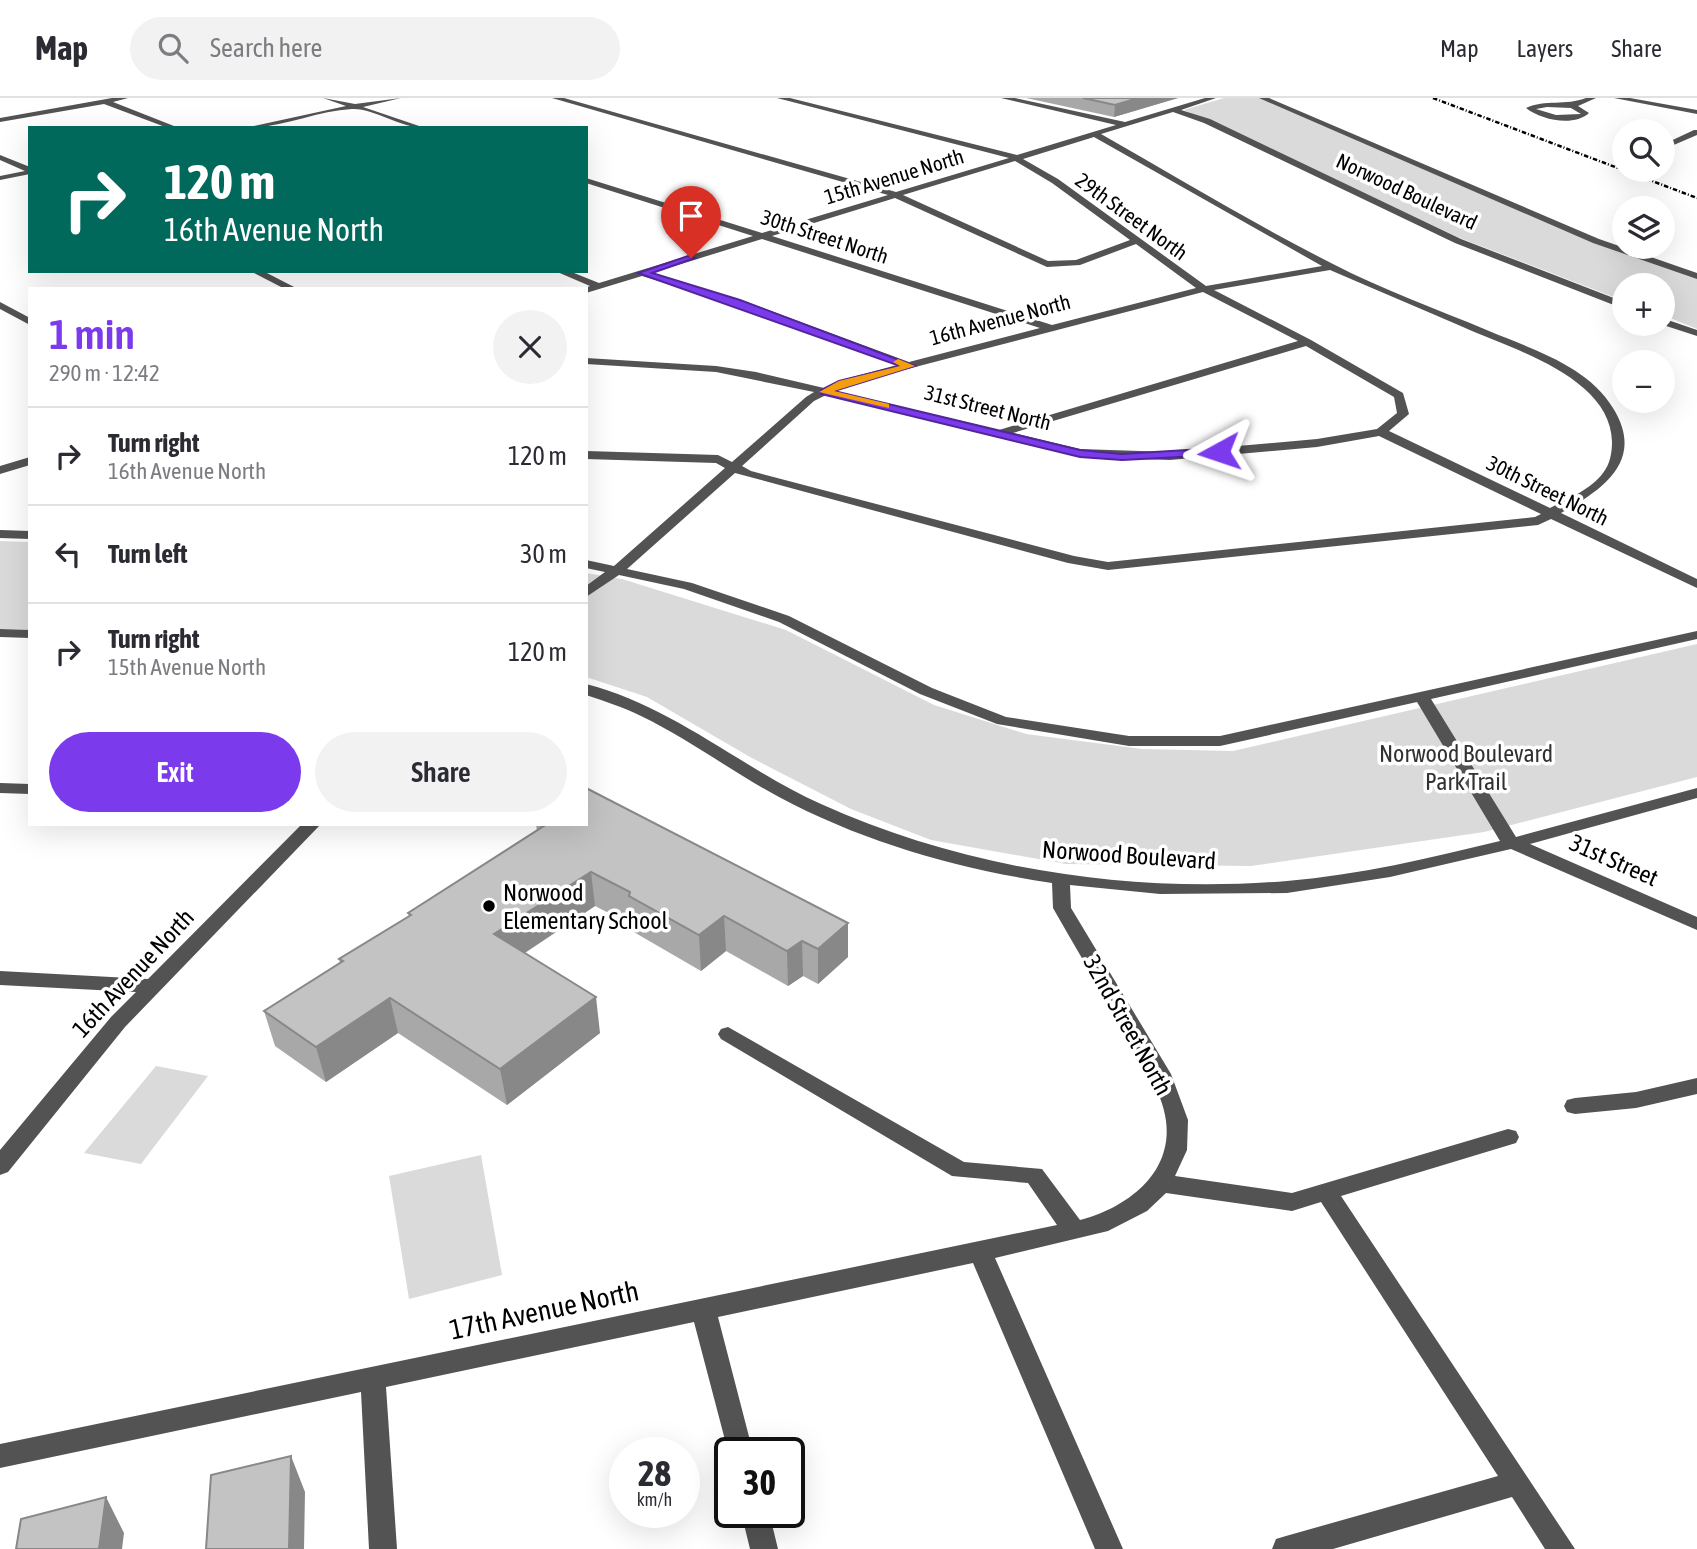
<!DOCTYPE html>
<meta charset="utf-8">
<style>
body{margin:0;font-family:"Asap Condensed",sans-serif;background:#f2f2f3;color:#2b2b33;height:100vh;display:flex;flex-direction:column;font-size:26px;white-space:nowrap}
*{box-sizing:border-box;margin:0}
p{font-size:23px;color:#7c7c81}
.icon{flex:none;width:38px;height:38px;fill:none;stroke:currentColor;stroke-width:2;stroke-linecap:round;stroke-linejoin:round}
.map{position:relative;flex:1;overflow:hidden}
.panel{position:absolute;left:28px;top:189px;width:560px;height:539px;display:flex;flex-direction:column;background:#fff;border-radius:0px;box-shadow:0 7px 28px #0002}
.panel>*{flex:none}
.hud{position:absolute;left:28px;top:28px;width:560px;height:147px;border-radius:0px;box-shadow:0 7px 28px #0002;background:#00695c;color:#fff;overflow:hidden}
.buttons{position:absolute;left:1612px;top:21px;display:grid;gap:14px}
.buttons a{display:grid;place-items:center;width:63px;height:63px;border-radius:50%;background:#fff;box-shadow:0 7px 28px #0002;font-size:35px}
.speed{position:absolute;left:609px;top:1339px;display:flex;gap:14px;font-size:35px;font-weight:700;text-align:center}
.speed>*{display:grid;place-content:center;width:91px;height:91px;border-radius:50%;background:#fff;box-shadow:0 7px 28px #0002;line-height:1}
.speed small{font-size:18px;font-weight:400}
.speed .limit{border:4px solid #111;border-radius:10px;background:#fff;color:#111}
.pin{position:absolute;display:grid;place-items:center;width:60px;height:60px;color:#fff;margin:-72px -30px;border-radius:50% 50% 50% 0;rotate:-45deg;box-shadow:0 0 7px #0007}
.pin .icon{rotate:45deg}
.me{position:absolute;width:77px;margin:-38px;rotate:265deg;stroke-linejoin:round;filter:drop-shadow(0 0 5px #0008)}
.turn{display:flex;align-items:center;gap:24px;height:147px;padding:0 21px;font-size:32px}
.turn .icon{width:91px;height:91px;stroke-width:2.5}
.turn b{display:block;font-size:49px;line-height:60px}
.round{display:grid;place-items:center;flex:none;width:74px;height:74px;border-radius:37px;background:#f2f2f3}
.head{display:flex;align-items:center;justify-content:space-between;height:119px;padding:0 21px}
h1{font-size:42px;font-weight:600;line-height:52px;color:#7c3aed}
.primary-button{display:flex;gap:14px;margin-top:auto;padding:14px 21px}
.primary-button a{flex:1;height:80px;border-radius:42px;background:#7c3aed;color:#fff;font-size:28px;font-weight:600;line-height:80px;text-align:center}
.primary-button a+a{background:#f2f2f3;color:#2b2b33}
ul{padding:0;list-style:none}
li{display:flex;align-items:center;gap:21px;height:98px;padding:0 21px;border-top:2px solid #e1e1e2}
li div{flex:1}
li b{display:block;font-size:26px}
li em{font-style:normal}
header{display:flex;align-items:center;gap:42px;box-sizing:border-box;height:98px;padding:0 35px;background:#fff;border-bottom:2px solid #e1e1e2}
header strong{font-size:33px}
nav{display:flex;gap:38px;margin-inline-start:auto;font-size:24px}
.search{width:490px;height:63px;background:#f2f2f3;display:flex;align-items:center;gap:18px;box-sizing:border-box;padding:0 24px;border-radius:38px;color:#7c7c81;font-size:26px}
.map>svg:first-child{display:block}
</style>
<header>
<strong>Map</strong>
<div class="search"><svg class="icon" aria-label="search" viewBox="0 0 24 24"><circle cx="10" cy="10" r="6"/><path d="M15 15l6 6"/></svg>Search here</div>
<nav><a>Map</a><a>Layers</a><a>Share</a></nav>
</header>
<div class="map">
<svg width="1697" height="1451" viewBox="0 0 1697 1451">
<rect width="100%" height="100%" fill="#fff"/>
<path fill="#dadada" d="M1224 0H1263L1596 143 1697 178V231L1663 217 1662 187H1624V203L1460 140 1184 12Z
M0 443 30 444V532L0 531Z
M586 475 622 481 786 532 934 607 1026 636 1142 651 1233 653 1697 546V679L1484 734 1251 768 1066 766 931 742 851 711 750 659 647 599 586 579Z
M156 968 208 978 141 1066 84 1055Z
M481 1057 502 1177 409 1201 389 1078Z"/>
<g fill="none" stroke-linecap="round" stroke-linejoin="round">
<path fill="#535353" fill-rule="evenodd" d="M112 0H128L113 4 179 30H168L104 6 0 24V20Z
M323 0 355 6 401 0 363 9 425 30C400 30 374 10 352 11 316 13 282 30 245 30L346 8Z
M552 0H564L896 94 1009 60 777 0H790L1017 57 1116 27 1001 0H1015L1125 24 1205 0H1216L1181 12 1210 21 1461 141 1624 204V211L1455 145 1204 25 1173 14 1101 36C1178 80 1254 126 1333 166 1383 192 1437 211 1489 233 1532 251 1588 268 1613 310 1646 363 1602 392 1561 415L1697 481V490L1551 421 1538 427 1108 472 1068 465 735 375 627 471 692 485 789 518 932 590 1006 619 1129 638H1220L1697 533V541L1431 601 1516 739 1697 690V700L1530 746 1697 819V832L1511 751 1390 779 1287 795 1160 796 1070 787 1071 810 1171 976 1188 1022 1187 1052 1175 1078 1292 1095 1508 1031 1516 1033 1519 1039 1516 1045 1341 1098 1575 1451H1545L1512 1399 1333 1451H1272L1276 1441 1286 1438 1498 1378 1321 1104 1292 1113 1166 1095 1147 1113 1108 1133 995 1160 1123 1451H1095L973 1165 718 1219 753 1354H730V1361L694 1224 386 1289 397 1451H369L361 1294 0 1370V1346L1057 1127 1028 1085 952 1078 721 941 718 936 721 931 728 929 964 1064 1042 1071 1080 1122C1126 1110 1173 1076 1166 1023 1162 991 1136 954 1120 926 1098 887 1075 849 1053 810L1052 785C958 771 863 744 779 699 732 674 689 641 641 618 623 609 604 603 586 597V586C673 608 741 670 821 706 965 771 1130 796 1287 783 1359 777 1430 760 1500 743L1417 604 1220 648H1129L997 626 920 596 779 524 684 491 619 477 586 499V488L605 474 586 470V462L614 468 725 370 716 365 586 361V353L718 357 732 364 806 299 814 294 716 274 586 266V260L716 268 756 274 824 290 838 283 897 267 733 206 642 178 586 195V191H582L590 188 555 173H569L599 185 753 138 586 85V80L762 135 888 97ZM1094 39 1322 168 1206 188 1058 81 1023 61ZM1015 63 1052 85 1130 142 1076 162 1048 163 903 97ZM895 100 1047 169 1080 167 1136 146 1196 190 1052 227 772 138ZM762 141 1040 230 909 264 741 202 652 175ZM1330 172C1374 191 1419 210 1463 229 1512 251 1611 279 1612 344 1612 355 1610 366 1603 375 1591 391 1568 401 1550 410L1389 333 1409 316 1403 295 1311 242 1214 192ZM1203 194 1298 243 999 332 835 293 846 287ZM1306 248 1394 299 1397 315 1377 331 1317 341 1170 354 1080 351 1013 335ZM826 297 1080 359 1170 362 1317 349 1379 338 1541 416 1535 419 1108 464 1074 458 751 373 742 368 814 303Z
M1259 0H1269L1599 141 1697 175V181L1593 145Z
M1586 0H1596L1578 8 1589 15C1574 29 1541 22 1526 10 1545 1 1566 8 1586 0ZM1547 9 1571 10 1581 16 1556 17 1536 11Z
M1614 0H1630L1697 12V16Z
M1694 32H1697V37L1662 52V47Z
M0 57 30 69V76L0 82V78L25 73 0 62Z
M250 173H263L298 191H285Z
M0 204 30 220V227L0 211Z
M1662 220 1697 232V238L1660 226H1662Z
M30 359V367L0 376V368Z
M0 432 30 433V441L0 440Z
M0 531 30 532V540L0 539Z
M0 685 30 686V696L0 695Z
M302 726H321L125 929 8 1074 0 1077V1052L111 919 136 894 0 887V873L148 881Z
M1697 980V996L1636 1010 1575 1016 1567 1014 1564 1008 1567 1002 1575 1000 1636 994Z
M741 1414H769L778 1451H750Z"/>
<path stroke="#000" stroke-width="2.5" stroke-dasharray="4.5 2 1 2" stroke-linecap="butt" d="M1433 0 1697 100"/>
</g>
<path fill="#a8a8a8" d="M1026 0H1178L1114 19Z
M536 726H586L848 859 818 886 803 878 788 888 726 853 701 873 632 833V827L595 808 525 855 600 935 507 1007 398 935 326 984 275 948 264 913 340 865 339 861 409 818 408 815 537 733Z"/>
<path fill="#888" d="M1138 0H1178L1114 19 1115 7Z
M591 774 595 808 500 871 494 836Z
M724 818 726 853 701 873 699 837Z
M848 825V859L818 886V851Z
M802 843 803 878 788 888 787 853Z
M596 899 600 935 507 1007 500 971Z
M390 900 398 935 326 984 316 949Z
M291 1358 305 1394 304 1451H289Z
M106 1399 124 1435 122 1451H99Z"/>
<path fill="#c3c3c3" stroke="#888" stroke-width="2" d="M1083 0H1138L1115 7Z
M586 690 848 825 818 851 802 843 787 853 724 818 699 837 629 798 630 794 591 774 494 836 596 899 500 971 390 900 316 949 264 913 343 863 339 861 411 817 408 815 547 726H586Z
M291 1358 289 1451H206L211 1377Z
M106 1399 99 1451H16L21 1421Z"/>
<path fill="#7c3aed" stroke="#51269a" stroke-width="2" d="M688 158 695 160 652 175 740 202 915 268 834 293 1080 352 1122 356 1219 350 1225 354 1219 357 1122 362 1080 359 821 296V292L839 283 900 268 638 175Z"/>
<path fill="#f59e0b" d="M898 261 915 268 834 293 889 306V310L819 294 839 283 900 268 893 264Z"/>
<circle fill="#000" stroke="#fff" stroke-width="2.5" cx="489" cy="808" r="7"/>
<g text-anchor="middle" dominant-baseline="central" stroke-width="7" stroke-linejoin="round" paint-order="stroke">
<g font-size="21" fill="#000" stroke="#fff">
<text transform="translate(894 78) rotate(-17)">15th Avenue North</text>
<text transform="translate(1407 93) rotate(25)">Norwood Boulevard</text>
<text transform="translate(1132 118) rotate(36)">29th Street North</text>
<text transform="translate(825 138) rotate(18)">30th Street North</text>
<text transform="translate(1000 221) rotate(-15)">16th Avenue North</text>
<text transform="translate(988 309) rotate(14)">31st Street North</text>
<text transform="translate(1548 392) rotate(26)">30th Street North</text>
</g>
<g font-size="24" fill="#313131" stroke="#fff">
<text x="1466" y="655">Norwood Boulevard<tspan x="1466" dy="28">Park Trail</tspan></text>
</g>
<g font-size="24" fill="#000" stroke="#fff">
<text transform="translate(1129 757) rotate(4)">Norwood Boulevard</text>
<text transform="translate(1614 762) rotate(24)">31st Street</text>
<text transform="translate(133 875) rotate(-47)">16th Avenue North</text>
<text transform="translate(1128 927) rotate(61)">32nd Street North</text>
</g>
<g font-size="24" fill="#000" stroke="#fff" text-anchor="start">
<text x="503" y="794">Norwood<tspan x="503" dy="28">Elementary School</tspan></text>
</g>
<g font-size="28" fill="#000" stroke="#fff">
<text transform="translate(544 1212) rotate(-12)">17th Avenue North</text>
</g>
</g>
</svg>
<div class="buttons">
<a><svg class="icon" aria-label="search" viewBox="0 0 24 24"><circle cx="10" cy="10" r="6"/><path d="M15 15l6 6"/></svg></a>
<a><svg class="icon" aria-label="layers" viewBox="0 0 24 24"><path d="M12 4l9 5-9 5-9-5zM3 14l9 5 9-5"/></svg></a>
<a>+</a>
<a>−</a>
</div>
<div class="speed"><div>28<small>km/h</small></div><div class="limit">30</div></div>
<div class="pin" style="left:691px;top:160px;background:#d93025"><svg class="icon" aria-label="arrive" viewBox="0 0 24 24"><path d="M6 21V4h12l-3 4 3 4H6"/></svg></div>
<svg class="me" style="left:1219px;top:354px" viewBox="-20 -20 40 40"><path d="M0-17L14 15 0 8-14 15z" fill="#7c3aed" stroke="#fff" stroke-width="4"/></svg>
<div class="hud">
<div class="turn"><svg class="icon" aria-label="right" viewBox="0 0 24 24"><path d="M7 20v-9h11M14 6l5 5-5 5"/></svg><div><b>120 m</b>16th Avenue North</div></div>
</div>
<section class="panel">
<div class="head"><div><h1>1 min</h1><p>290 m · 12:42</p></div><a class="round"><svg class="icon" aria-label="close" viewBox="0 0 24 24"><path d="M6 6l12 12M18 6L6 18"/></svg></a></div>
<ul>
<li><svg class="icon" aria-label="right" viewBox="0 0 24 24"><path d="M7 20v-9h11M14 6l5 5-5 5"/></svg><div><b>Turn right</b><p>16th Avenue North</p></div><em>120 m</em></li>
<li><svg class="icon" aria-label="left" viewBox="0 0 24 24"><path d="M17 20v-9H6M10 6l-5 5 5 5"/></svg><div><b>Turn left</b></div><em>30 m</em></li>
<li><svg class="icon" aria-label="right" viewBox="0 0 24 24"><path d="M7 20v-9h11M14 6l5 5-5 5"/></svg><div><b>Turn right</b><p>15th Avenue North</p></div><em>120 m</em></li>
</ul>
<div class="primary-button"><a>Exit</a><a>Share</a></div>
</section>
</div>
